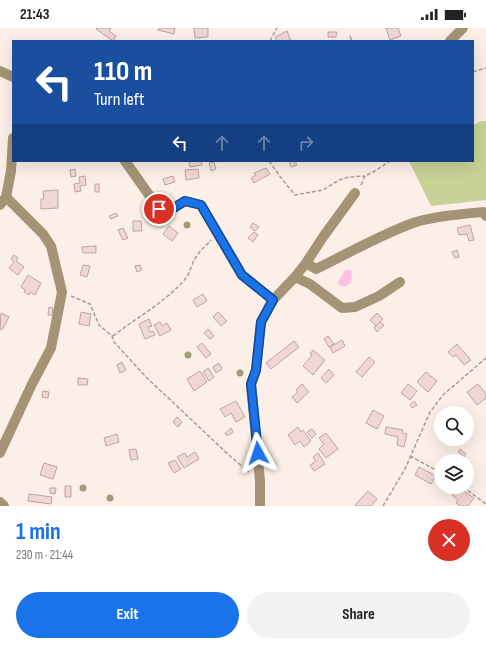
<!DOCTYPE html>
<meta charset="utf-8">
<style>
body{margin:0;font-family:"Sofia Sans Condensed",sans-serif;background:#f2f2f2;color:#222;height:100vh;display:flex;flex-direction:column;font-size:15px;white-space:nowrap}
*{box-sizing:border-box;margin:0}
p{font-size:13px;color:#767676}
.icon{flex:none;width:22px;height:22px;fill:none;stroke:currentColor;stroke-width:2;stroke-linecap:round;stroke-linejoin:round}
.map{position:relative;height:478px;overflow:hidden}
.side{display:flex;flex-direction:column;background:#fff;flex:1}
.side>*{flex:none}
.top-card{position:absolute;left:12px;top:12px;width:462px;height:122px;border-radius:0px;box-shadow:0 4px 16px #0002;background:#1a4fa0;color:#fff;overflow:hidden}
.controls{position:absolute;left:434px;top:378px;display:grid;gap:8px}
.controls a{display:grid;place-items:center;width:40px;height:40px;border-radius:50%;background:#fff;box-shadow:0 4px 16px #0002;font-size:20px}
.pin{position:absolute;display:grid;place-items:center;width:34px;height:34px;color:#fff;margin:-17px;border:2px solid #fff;border-radius:50%;box-shadow:0 1px 4px #0007}
.me{position:absolute;width:44px;margin:-22px;rotate:355deg;stroke-linejoin:round;filter:drop-shadow(0 0 3px #0008)}
.turn{display:flex;align-items:center;gap:14px;height:84px;padding:0 16px;font-size:18px}
.turn .icon{width:52px;height:52px;stroke-width:2.5}
.turn b{display:block;font-size:28px;line-height:34px}
.lanes{display:flex;align-items:center;height:38px;padding:0 16px;background:#0003;justify-content:center;gap:20px;direction:ltr}
.lanes .off{opacity:.35}
.round{display:grid;place-items:center;flex:none;width:42px;height:42px;border-radius:21px;background:#f2f2f2}
.head{display:flex;align-items:center;justify-content:space-between;height:68px;padding:0 16px}
h1{font-size:24px;font-weight:700;line-height:30px;color:#1a73e8}
.button{display:flex;gap:8px;margin-top:auto;padding:8px 16px}
.button a{flex:1;height:46px;border-radius:24px;background:#1a73e8;color:#fff;font-size:16px;font-weight:700;line-height:46px;text-align:center}
.button a+a{background:#f2f2f2;color:#222}
.status{display:flex;justify-content:space-between;align-items:center;height:28px;padding:0 20px;background:#fff;direction:ltr}
.status svg{height:11px;fill:currentColor}
.map>svg:first-child{display:block}
</style>
<div class="status"><b>21:43</b><svg viewBox="0 0 49 12"><path d="M0 12V9h3v3zM5 12V6h3v6zM10 12V3h3v9zM15 12V0h3v12zM26 1h20v11H26zM47 4h2v5h-2z"/></svg></div>
<div class="map">
<svg width="486" height="478" viewBox="0 0 486 478">
<rect width="100%" height="100%" fill="#fcefe7"/>
<path fill="#c6d296" d="M482 93H486V172L431 178 409 133H473V97Z"/>
<path fill="#ffbfe0" d="M345 242H351L352 247 351 254 345 259 337 256Z"/>
<path fill="#f0d6d5" stroke="#bda4a4" d="M97 0H111L109 3 116 8 113 13 96 1Z
M159 0H175L174 6 158 2Z
M194 0H208V9L195 10Z
M386 0H398L401 8 390 12Z
M287 3 291 13H277L275 9Z
M328 4H337L336 9H328Z
M189 133H201L202 137 190 139Z
M289 133H295L297 137 291 139Z
M214 134 216 141 211 143 209 135Z
M266 140 270 146 254 155 251 150 256 147 254 145Z
M75 141 76 148 71 149 70 142Z
M198 141 199 150 186 152 185 142Z
M85 148 86 157 80 158 81 163 75 164 74 156 80 155 79 149Z
M173 148 175 154 165 157 163 151Z
M95 156H99V164H95Z
M58 162V180L41 181V171H44L43 163Z
M116 185 118 188 111 191 109 188Z
M133 193H141L142 203H133Z
M253 195 259 199 255 203 250 199Z
M470 197 474 212 469 213 467 206 459 207 457 200Z
M169 198 178 205 172 213 163 206Z
M123 200 128 210 123 212 118 202Z
M254 204 258 207 253 214 248 210Z
M96 218V225H83L82 219Z
M457 222 459 229 455 230 452 224Z
M14 227 18 230 16 233 24 239 18 247 9 240 14 234 11 231Z
M83 237 90 238 87 249 80 247Z
M140 237 142 242 137 244 135 238Z
M28 247 41 255 35 267 30 264 29 267 24 264 25 262 21 259Z
M203 266 207 273 197 279 193 272Z
M49 279 53 280 52 287H48Z
M81 284 91 286 89 298 79 296Z
M218 284 227 293 221 298 213 289Z
M1 285 9 289 2 302 0 301Z
M377 285 383 291 376 298 370 292Z
M149 291 152 298 148 299 150 304 153 303 155 307 145 311 139 296Z
M160 294 162 298 167 295 171 302 160 308 154 297Z
M380 294 384 297 377 304 374 300Z
M208 301 214 308 210 311 204 305Z
M328 308 334 316 329 319 324 311Z
M342 312 345 318 333 325 330 319Z
M294 313 299 319 271 341 266 335Z
M202 315 211 326 206 330 197 319Z
M457 316 471 332 464 337 456 327 453 329 448 324Z
M313 322 325 332 313 347 303 338 312 327 310 326Z
M369 329 375 334 362 349 356 344Z
M122 334 126 342 120 345 117 337Z
M219 335 222 341 216 345 213 339Z
M208 340 214 349 209 353 203 344Z
M329 341 334 347 326 355 321 350Z
M200 343 207 354 194 363 187 351Z
M426 344 437 353 428 364 417 354Z
M78 350 88 351 87 357H78Z
M302 356 309 364 297 375 292 369 298 364 296 362Z
M408 356 417 363 410 372 401 365Z
M478 356 486 366V370L477 377 467 364Z
M43 363 49 364 48 370 42 369Z
M236 373 245 389 236 394 231 385 225 389 220 381Z
M414 373 417 377 412 380 410 377Z
M373 382 384 388 377 401 366 395Z
M177 389 182 394 178 399 173 394Z
M298 399 301 404 303 402 311 413 304 419 300 413 295 417 288 407Z
M386 399 403 402 402 405 407 406 404 419 397 417 398 409 385 406Z
M231 400 233 404 227 408 225 405Z
M312 401 316 406 312 410 307 404Z
M326 405 338 421 326 430 319 421 324 416 319 410Z
M117 406 119 414 106 418 104 410Z
M136 421 138 431 131 432 129 422Z
M460 421 466 426 464 429 458 424Z
M195 424 199 431 184 440 177 429 185 425 187 429Z
M318 425 325 436 314 443 310 437 316 433 313 429Z
M175 432 181 441 174 445 168 435Z
M44 435 57 439 53 451 40 447Z
M419 439 436 448 431 456 415 447Z
M65 458H71V469H65Z
M458 459 474 470 468 478H461L456 475 458 472 452 467Z
M50 460H56L55 466 50 465Z
M368 463 377 471 371 478H357L355 477Z
M29 466 52 469 51 476 28 473Z"/>
<g fill="none" stroke-linecap="round" stroke-linejoin="round">
<path stroke="#a79c96" stroke-width="1.5" stroke-dasharray="4 2" stroke-linecap="butt" d="M350 8 352 13
M270 13 277 0
M473 44 486 40
M269 133 282 151 295 167 323 162 339 152 349 149 365 148
M361 157 365 148 375 143 390 133
M71 268 90 276 99 297 112 308 114 314 147 350 231 429 249 444
M113 308C137 289 165 275 186 250 190 245 191 237 195 231 198 224 206 218 211 212
M410 428 441 445
M463 459 486 476
M383 478 405 441 430 384 443 367 486 330"/>
<path stroke="#a49475" stroke-width="10" d="M450 13 463 0
M0 43 13 49
M125 133 159 181H172L185 173 201 177 242 247 273 272
M0 177 6 169 11 143 13 110
M306 235 316 241C347 226 380 207 413 195 435 188 461 186 483 184L486 188
M295 249 310 256 342 280 355 279 379 268 400 254
M0 425 32 356 51 320 62 264 51 218 43 206 6 169
M0 474 4 478
M260 478V453L251 356 256 342 261 294 273 272 295 249 306 235 323 209 355 165"/>
</g>
<g fill="#9f9e7b">
<circle cx="187" cy="197" r="3.5"/>
<circle cx="188" cy="327" r="3.5"/>
<circle cx="240" cy="345" r="3.5"/>
<circle cx="83" cy="460" r="3.5"/>
<circle cx="110" cy="470" r="3.5"/>
</g>
<g fill="none" stroke-linecap="round" stroke-linejoin="round">
<defs>
<path id="route" d="M159 181H172L185 173 201 177 242 247 273 272 261 294 256 342 251 356 258 425"/>
</defs>
<use href="#route" stroke="#114b97" stroke-width="10"/>
<use href="#route" stroke="#1a73e8" stroke-width="7"/>
</g>
</svg>
<div class="controls">
<a><svg class="icon" aria-label="search" viewBox="0 0 24 24"><circle cx="10" cy="10" r="6"/><path d="M15 15l6 6"/></svg></a>
<a><svg class="icon" aria-label="layers" viewBox="0 0 24 24"><path d="M12 4l9 5-9 5-9-5zM3 14l9 5 9-5"/></svg></a>
</div>
<div class="pin" style="left:159px;top:181px;background:#d93025"><svg class="icon" aria-label="arrive" viewBox="0 0 24 24"><path d="M6 21V4h12l-3 4 3 4H6"/></svg></div>
<svg class="me" style="left:258px;top:425px" viewBox="-20 -20 40 40"><path d="M0-17L14 15 0 8-14 15z" fill="#1a73e8" stroke="#fff" stroke-width="4"/></svg>
<div class="top-card">
<div class="turn"><svg class="icon" aria-label="left" viewBox="0 0 24 24"><path d="M17 20v-9H6M10 6l-5 5 5 5"/></svg><div><b>110 m</b>Turn left</div></div>
<div class="lanes"><svg class="icon" aria-label="left" viewBox="0 0 24 24"><path d="M17 20v-9H6M10 6l-5 5 5 5"/></svg><svg class="icon off" aria-label="ahead" viewBox="0 0 24 24"><path d="M12 20V5M6 11l6-6 6 6"/></svg><svg class="icon off" aria-label="ahead" viewBox="0 0 24 24"><path d="M12 20V5M6 11l6-6 6 6"/></svg><svg class="icon off" aria-label="right" viewBox="0 0 24 24"><path d="M7 20v-9h11M14 6l5 5-5 5"/></svg></div>
</div>
</div>
<section class="side">
<div class="head"><div><h1>1 min</h1><p>230 m · 21:44</p></div><a class="round" style="background:#d93025;color:#fff"><svg class="icon" aria-label="close" viewBox="0 0 24 24"><path d="M6 6l12 12M18 6L6 18"/></svg></a></div>
<div class="button"><a>Exit</a><a>Share</a></div>
</section>
